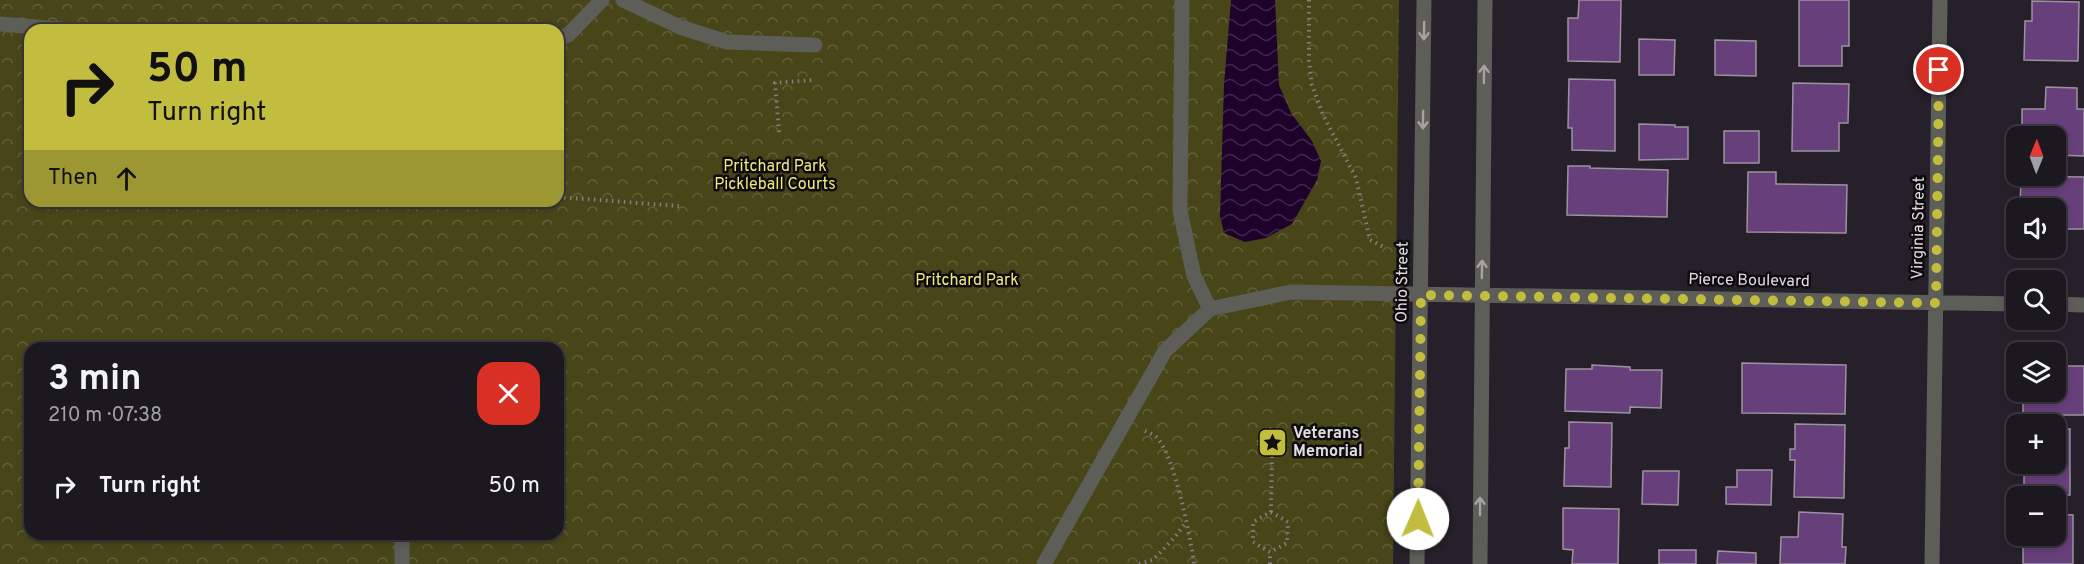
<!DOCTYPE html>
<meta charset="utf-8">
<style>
body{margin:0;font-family:Overpass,sans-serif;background:#252129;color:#f1f3f6;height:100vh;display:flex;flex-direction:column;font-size:22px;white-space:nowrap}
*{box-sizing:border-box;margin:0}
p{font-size:20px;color:#a0a0a5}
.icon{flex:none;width:33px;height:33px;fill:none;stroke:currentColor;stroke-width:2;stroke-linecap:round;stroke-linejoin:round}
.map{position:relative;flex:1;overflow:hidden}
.side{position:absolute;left:24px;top:342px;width:540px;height:198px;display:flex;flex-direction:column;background:#1c1820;border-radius:18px;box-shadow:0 3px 9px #0003,0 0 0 2px #3a373e}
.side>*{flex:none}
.top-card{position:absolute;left:24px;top:24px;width:540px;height:183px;border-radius:18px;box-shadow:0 3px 9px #0003,0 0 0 2px #3a373e;background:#c3bd3f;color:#111;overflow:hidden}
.needle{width:39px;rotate:1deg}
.tools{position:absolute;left:2006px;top:126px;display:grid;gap:12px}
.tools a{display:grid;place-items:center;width:60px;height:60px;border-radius:12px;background:#1c1820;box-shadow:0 3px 9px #0003,0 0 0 2px #3a373e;font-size:30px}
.pin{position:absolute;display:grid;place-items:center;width:51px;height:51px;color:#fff;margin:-26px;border:3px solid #fff;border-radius:50%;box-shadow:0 2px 6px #0007}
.me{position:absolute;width:66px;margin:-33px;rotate:1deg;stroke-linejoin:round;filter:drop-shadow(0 0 4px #0008)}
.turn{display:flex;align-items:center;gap:21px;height:126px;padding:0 24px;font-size:27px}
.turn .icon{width:78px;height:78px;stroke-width:2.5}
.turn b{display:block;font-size:42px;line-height:51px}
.then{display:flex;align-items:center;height:57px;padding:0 24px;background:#0003;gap:12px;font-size:22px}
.round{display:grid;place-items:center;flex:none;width:63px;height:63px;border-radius:18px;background:#252129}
.head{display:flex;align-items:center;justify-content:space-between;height:102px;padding:0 24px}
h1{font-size:36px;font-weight:700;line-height:45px}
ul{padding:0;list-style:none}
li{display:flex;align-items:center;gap:18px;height:84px;padding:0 24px}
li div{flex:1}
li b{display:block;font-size:22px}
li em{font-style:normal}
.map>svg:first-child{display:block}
</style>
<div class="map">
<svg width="2084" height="564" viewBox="0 0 2084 564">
<defs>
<pattern id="park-crowns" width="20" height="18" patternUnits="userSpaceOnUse" patternTransform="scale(1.5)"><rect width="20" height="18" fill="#484619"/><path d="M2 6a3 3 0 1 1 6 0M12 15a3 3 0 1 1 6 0" fill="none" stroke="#62603a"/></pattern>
<pattern id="water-waves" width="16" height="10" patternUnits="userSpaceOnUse" patternTransform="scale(1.5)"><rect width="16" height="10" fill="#1f022b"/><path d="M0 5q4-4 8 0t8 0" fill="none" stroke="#3f264a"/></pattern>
</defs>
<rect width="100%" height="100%" fill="#26202a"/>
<path fill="url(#park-crowns)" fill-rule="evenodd" d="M0 0H1399L1393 564H0ZM30 30H558V201H30ZM30 348H558V534H30Z"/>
<path fill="url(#water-waves)" d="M1231 0H1275L1279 85 1291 113 1312 141 1321 161 1317 180 1292 224 1266 238 1245 242 1224 233 1220 216 1224 84Z"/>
<path fill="#673f7a" stroke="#9b92a0" stroke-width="1.5" d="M1579 0H1621L1620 62 1568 61V18H1578Z
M1799 0H1849V46H1842V66H1799Z
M2032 1 2079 2 2078 61 2024 60 2025 21H2032Z
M1639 39 1675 40 1674 75H1639Z
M1715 40 1756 41V76L1715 75Z
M1569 79 1615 80V151L1572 150V128H1568Z
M1793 83 1849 84 1848 123H1839V151H1792Z
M2046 87 2077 88V109H2084V156L2055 155V136H2022V109H2045Z
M1639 124 1675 125V127H1688V159L1639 160Z
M1724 131H1759V163H1724Z
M1568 166H1590V168L1668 170 1667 217 1567 215Z
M1748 172H1776V184L1847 185 1846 233 1747 232Z
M2021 176 2084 177V229H2060L2059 233H2055V208H2020Z
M1742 363 1846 365 1845 414 1742 413Z
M1592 365 1630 367V370H1662L1661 408 1630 407V413L1565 411 1566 369H1592Z
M2055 366H2084V415H2023V392H2055Z
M1569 422 1612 423 1611 487 1564 486 1565 448H1569Z
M1795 424 1845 425 1844 498 1794 497 1795 460H1790V449H1795Z
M2055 429H2070V495H2024V464H2055Z
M1737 470H1772L1771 505 1726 504V487H1737Z
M1643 471H1679L1678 505 1642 504Z
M1563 508 1619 509 1618 564H1572L1573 550 1563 549Z
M1799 512 1843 514 1842 547H1846L1845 564H1780L1781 537H1798Z
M2055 514 2073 515V564H2023V536H2055Z
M1659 550H1696V564H1659Z
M1718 551 1756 553V564H1717Z"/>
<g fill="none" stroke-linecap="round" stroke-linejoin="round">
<path stroke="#837e86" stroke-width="4" stroke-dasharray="1.5 4.5" stroke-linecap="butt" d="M1309 0V61L1312 85 1323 115 1356 178 1370 240 1386 248
M779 132 775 83 814 80
M558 197 679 206
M1259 442a13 13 0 1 1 26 0a13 13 0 1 1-26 0Z
M1145 431C1149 433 1155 435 1157 438 1174 454 1191 539 1194 564
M558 512 568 527
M1271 512 1288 522 1287 543 1270 552 1253 542V522Z
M1271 512 1272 455
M1139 564 1153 560 1175 537 1186 522
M1270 564V552"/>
<path stroke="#5e5e58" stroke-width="15" d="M623 0 680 27 727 42 815 45
M1182 0 1180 211 1194 276 1210 309
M0 24 70 30
M558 39 568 35 602 0
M484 201H492
M2055 304 2084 305
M402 564V534
M1044 564 1165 351 1210 309 1291 292 2016 304
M1417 564 1424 0
M1480 564 1485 0
M1932 564 1940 0"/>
</g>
<defs><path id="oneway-shaft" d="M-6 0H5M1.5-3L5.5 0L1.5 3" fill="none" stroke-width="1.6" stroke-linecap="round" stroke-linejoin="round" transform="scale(1.5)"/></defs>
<g stroke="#a6a3a4">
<use href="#oneway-shaft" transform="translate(1424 31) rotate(91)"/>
<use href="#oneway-shaft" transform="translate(1484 74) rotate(-89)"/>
<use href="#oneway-shaft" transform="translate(1423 120) rotate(91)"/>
<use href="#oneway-shaft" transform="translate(1482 269) rotate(-89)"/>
<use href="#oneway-shaft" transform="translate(1480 506) rotate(-90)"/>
</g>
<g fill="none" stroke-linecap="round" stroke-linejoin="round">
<path stroke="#c3bd3f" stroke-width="10" stroke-dasharray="0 18" d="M1418 519 1421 295 1936 303 1939 70"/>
</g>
<defs>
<symbol id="sight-square" viewBox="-11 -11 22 22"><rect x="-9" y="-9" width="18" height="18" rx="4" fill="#c3bd3f" stroke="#0e0b0f"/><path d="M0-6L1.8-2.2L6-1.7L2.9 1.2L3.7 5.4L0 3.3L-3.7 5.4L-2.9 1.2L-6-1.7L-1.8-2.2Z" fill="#111"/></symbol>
</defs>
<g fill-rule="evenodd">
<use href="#sight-square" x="1256" y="426" width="33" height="33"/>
</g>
<g text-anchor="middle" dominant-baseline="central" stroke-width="5" stroke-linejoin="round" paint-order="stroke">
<g font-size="16" fill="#eeea7b" stroke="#0e0b0f">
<text x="775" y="167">Pritchard Park<tspan x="775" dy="18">Pickleball Courts</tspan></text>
<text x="967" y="281">Pritchard Park</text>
</g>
<g font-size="16" fill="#e0dce3" stroke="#0e0b0f">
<text transform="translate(1919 228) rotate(-89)">Virginia Street</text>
<text transform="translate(1749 281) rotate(1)">Pierce Boulevard</text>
<text transform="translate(1403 282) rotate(-89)">Ohio Street</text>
</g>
<g font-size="16" font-weight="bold" fill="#e0dce3" stroke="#0e0b0f" text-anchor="start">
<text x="1293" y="434">Veterans<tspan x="1293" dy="18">Memorial</tspan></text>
</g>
</g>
</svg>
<div class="tools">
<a><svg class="needle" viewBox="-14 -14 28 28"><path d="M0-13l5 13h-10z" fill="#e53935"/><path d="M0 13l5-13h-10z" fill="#a0a0a5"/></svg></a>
<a><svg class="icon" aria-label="sound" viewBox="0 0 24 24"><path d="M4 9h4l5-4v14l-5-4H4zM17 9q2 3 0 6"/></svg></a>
<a><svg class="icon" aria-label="search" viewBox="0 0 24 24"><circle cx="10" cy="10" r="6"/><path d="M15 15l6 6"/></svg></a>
<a><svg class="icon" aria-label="layers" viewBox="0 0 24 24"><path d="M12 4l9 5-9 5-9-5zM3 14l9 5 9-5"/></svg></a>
<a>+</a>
<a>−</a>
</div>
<div class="pin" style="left:1939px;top:70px;background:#d93025"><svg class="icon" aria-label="arrive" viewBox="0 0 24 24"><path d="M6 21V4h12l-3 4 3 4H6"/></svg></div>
<svg class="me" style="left:1418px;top:519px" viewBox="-20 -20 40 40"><circle r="19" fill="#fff"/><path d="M0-13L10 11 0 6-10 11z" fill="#c3bd3f"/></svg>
<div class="top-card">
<div class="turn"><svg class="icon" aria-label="right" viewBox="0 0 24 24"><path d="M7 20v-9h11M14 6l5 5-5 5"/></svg><div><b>50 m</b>Turn right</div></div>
<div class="then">Then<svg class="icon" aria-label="ahead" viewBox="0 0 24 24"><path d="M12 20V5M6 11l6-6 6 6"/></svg></div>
</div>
<section class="side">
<div class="head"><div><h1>3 min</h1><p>210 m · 07:38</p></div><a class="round" style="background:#d93025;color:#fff"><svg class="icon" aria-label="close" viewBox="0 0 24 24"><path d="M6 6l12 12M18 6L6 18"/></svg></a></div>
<ul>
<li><svg class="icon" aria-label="right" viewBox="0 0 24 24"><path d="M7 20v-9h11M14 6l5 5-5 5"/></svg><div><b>Turn right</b></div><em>50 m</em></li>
</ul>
</section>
</div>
